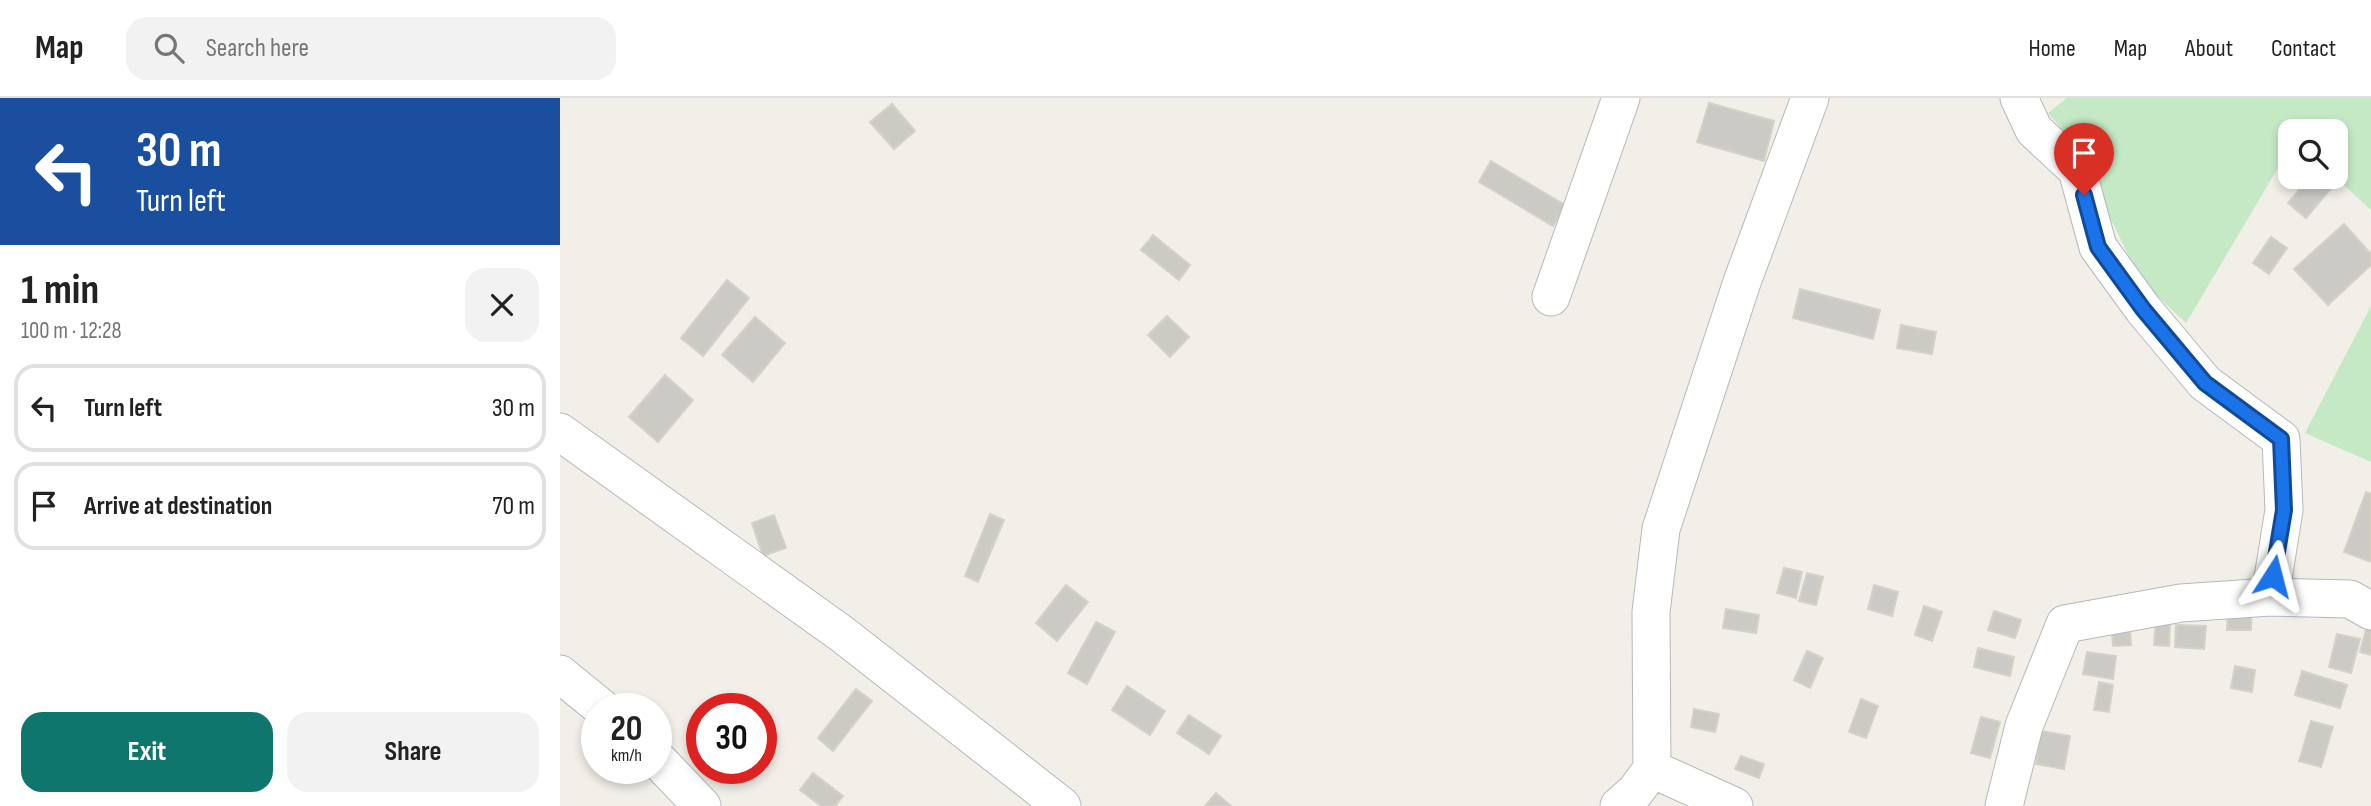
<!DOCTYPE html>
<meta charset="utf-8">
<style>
body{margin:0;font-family:"Sofia Sans Condensed",sans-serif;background:#f2f2f2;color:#222;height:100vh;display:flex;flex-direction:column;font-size:26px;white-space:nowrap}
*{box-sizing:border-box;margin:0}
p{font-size:23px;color:#767676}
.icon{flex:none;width:38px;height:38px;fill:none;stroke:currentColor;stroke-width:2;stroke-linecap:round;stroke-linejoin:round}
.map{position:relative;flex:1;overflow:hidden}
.sheet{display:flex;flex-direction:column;background:#fff;width:560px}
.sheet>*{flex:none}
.hud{background:#1a4fa0;color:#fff;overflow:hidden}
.fabs{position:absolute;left:1718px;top:21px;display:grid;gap:14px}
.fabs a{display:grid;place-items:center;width:70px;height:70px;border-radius:14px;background:#fff;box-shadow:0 4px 10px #0003;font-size:35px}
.speed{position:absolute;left:21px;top:595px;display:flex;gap:14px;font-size:35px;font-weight:700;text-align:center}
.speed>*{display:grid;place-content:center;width:91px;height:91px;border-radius:50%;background:#fff;box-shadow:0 4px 10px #0003;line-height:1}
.speed small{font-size:18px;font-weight:400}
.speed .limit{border:10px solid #d22;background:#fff;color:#111}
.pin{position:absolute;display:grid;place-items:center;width:60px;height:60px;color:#fff;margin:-72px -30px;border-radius:50% 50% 50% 0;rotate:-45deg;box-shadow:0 0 7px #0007}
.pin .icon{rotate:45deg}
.me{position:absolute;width:77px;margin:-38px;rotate:9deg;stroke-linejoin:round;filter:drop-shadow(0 0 5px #0008)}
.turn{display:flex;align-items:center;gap:24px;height:147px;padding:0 21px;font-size:32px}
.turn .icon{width:91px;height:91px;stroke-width:2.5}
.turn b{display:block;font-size:49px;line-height:60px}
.round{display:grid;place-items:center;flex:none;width:74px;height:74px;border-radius:21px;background:#f2f2f2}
.headline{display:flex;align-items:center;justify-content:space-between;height:119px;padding:0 21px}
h1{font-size:42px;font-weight:700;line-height:52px}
.primary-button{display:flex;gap:14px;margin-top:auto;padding:14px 21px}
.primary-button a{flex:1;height:80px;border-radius:21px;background:#0f766e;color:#fff;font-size:28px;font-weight:700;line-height:80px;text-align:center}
.primary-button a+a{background:#f2f2f2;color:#222}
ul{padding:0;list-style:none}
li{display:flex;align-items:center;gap:21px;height:88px;margin:0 14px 10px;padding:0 7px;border:4px solid #e0e0e0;border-radius:21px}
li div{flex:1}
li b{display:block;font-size:26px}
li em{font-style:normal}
header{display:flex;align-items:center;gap:42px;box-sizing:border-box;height:98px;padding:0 35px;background:#fff;border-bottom:2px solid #e0e0e0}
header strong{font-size:33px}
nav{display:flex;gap:38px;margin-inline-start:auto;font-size:24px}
.search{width:490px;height:63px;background:#f2f2f2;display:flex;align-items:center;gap:18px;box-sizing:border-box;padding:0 24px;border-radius:21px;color:#767676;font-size:26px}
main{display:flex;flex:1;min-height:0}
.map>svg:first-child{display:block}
</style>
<header>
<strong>Map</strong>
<div class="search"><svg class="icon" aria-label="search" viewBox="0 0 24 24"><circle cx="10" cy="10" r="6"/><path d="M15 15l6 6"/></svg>Search here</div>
<nav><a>Home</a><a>Map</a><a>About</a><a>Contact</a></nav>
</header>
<main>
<section class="sheet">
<div class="hud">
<div class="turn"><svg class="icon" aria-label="left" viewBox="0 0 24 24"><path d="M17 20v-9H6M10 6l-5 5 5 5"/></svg><div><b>30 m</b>Turn left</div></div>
</div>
<div class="headline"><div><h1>1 min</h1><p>100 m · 12:28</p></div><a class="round"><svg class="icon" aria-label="close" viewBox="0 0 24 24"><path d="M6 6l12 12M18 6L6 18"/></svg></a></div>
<ul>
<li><svg class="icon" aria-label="left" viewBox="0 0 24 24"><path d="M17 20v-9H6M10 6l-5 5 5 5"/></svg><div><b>Turn left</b></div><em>30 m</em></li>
<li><svg class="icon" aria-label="arrive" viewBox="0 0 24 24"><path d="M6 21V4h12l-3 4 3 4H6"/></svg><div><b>Arrive at destination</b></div><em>70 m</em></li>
</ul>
<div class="primary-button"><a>Exit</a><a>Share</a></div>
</section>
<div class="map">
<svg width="1811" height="708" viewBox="0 0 1811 708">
<rect width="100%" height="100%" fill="#f1efe8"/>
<path fill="#c5e8c5" d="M1507 0H1811V112L1775 79 1776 33H1731V48L1626 225 1581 183 1513 44 1488 15Z
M1811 208V364L1745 335Z"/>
<path fill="#cccac5" stroke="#d6d1c6" stroke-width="2" d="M1149 5 1214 23 1204 63 1137 44Z
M332 6 355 33 334 51 310 24Z
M931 63 1005 107 993 128 919 84Z
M1750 79H1762L1773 88 1746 120 1728 105Z
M1784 126 1811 156V167L1768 207 1734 171Z
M593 137 630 167 619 182 581 152Z
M1711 139 1727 150 1709 176 1693 165Z
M167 182 189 200 143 258 121 240Z
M1240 191 1320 212 1313 241 1233 220Z
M607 218 629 239 610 259 588 237Z
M195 219 225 245 193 284 162 257Z
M1341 227 1376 234 1372 256 1337 250Z
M105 277 133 302 98 344 69 319Z
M1806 394 1811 396V464L1784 454Z
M430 416 444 422 418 484 405 478Z
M214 417 226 450 203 458 192 425Z
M1224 470 1242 474 1236 500 1217 495Z
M1247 475 1263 479 1256 507 1239 503Z
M506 487 528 504 497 543 476 525Z
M1314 487 1338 494 1332 518 1308 511Z
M1669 497 1692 498 1691 532H1667Z
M1364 508 1382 514 1372 543 1355 537Z
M1166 511 1199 517 1196 535 1163 530Z
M1434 513 1461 522 1455 540 1428 532Z
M1569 520 1571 547 1553 548 1551 521Z
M1596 522H1610L1609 548 1594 547Z
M536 524 555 534 527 586 508 575Z
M1808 524 1811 525V557L1800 554Z
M1616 527 1646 528 1644 551 1615 549Z
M1777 536 1800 541 1791 575 1769 569Z
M1418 550 1454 559 1450 578 1414 569Z
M1247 553 1263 560 1250 590 1234 582Z
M1527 554 1556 558 1553 581 1523 576Z
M1675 568 1695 572 1692 594 1671 590Z
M1742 573 1787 587 1780 610 1735 597Z
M1539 584 1553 587 1549 614 1534 612Z
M567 588 605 613 590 637 552 612Z
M296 591 312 603 273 653 258 640Z
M1301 601 1318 608 1306 640 1289 634Z
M1134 611 1159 616 1155 634 1131 629Z
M629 617 661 638 649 656 617 635Z
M1421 619 1440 624 1430 660 1411 655Z
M1751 623 1773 629 1761 669 1739 663Z
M1481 633 1510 638 1504 671 1476 666Z
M1181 658 1204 666 1199 680 1175 671Z
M253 675 283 698 275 708H261L240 692Z
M656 695 671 708H645Z"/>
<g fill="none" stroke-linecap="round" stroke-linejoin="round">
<defs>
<path id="minor" d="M1459 0 1474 32 1517 72 1538 149 1583 211 1645 285 1721 341 1724 412 1710 499
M991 199 1061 0
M0 334 282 536 502 708
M0 576 43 611
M96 660 142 708
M1092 671 1174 708
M1059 708 1075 694 1092 671 1091 514 1101 431 1182 184 1250 0
M1444 708 1464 628 1505 526 1621 505 1710 499 1790 501 1811 513"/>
</defs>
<use href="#minor" stroke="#b5b8bc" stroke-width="39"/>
<use href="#minor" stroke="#fff" stroke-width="37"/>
</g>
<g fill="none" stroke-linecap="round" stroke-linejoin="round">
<defs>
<path id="route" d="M1524 97 1538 149 1583 211 1645 285 1721 341 1724 412 1713 478"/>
</defs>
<use href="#route" stroke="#114b97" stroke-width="18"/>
<use href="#route" stroke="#1a73e8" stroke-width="12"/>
</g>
</svg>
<div class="fabs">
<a><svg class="icon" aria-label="search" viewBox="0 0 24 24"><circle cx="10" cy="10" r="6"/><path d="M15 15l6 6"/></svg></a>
</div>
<div class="speed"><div>20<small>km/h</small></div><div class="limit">30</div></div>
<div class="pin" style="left:1524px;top:97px;background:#d93025"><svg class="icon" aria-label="arrive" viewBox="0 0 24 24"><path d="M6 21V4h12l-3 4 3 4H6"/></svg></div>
<svg class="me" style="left:1713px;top:478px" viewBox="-20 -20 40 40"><path d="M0-17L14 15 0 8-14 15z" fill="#1a73e8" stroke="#fff" stroke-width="4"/></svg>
</div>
</main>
